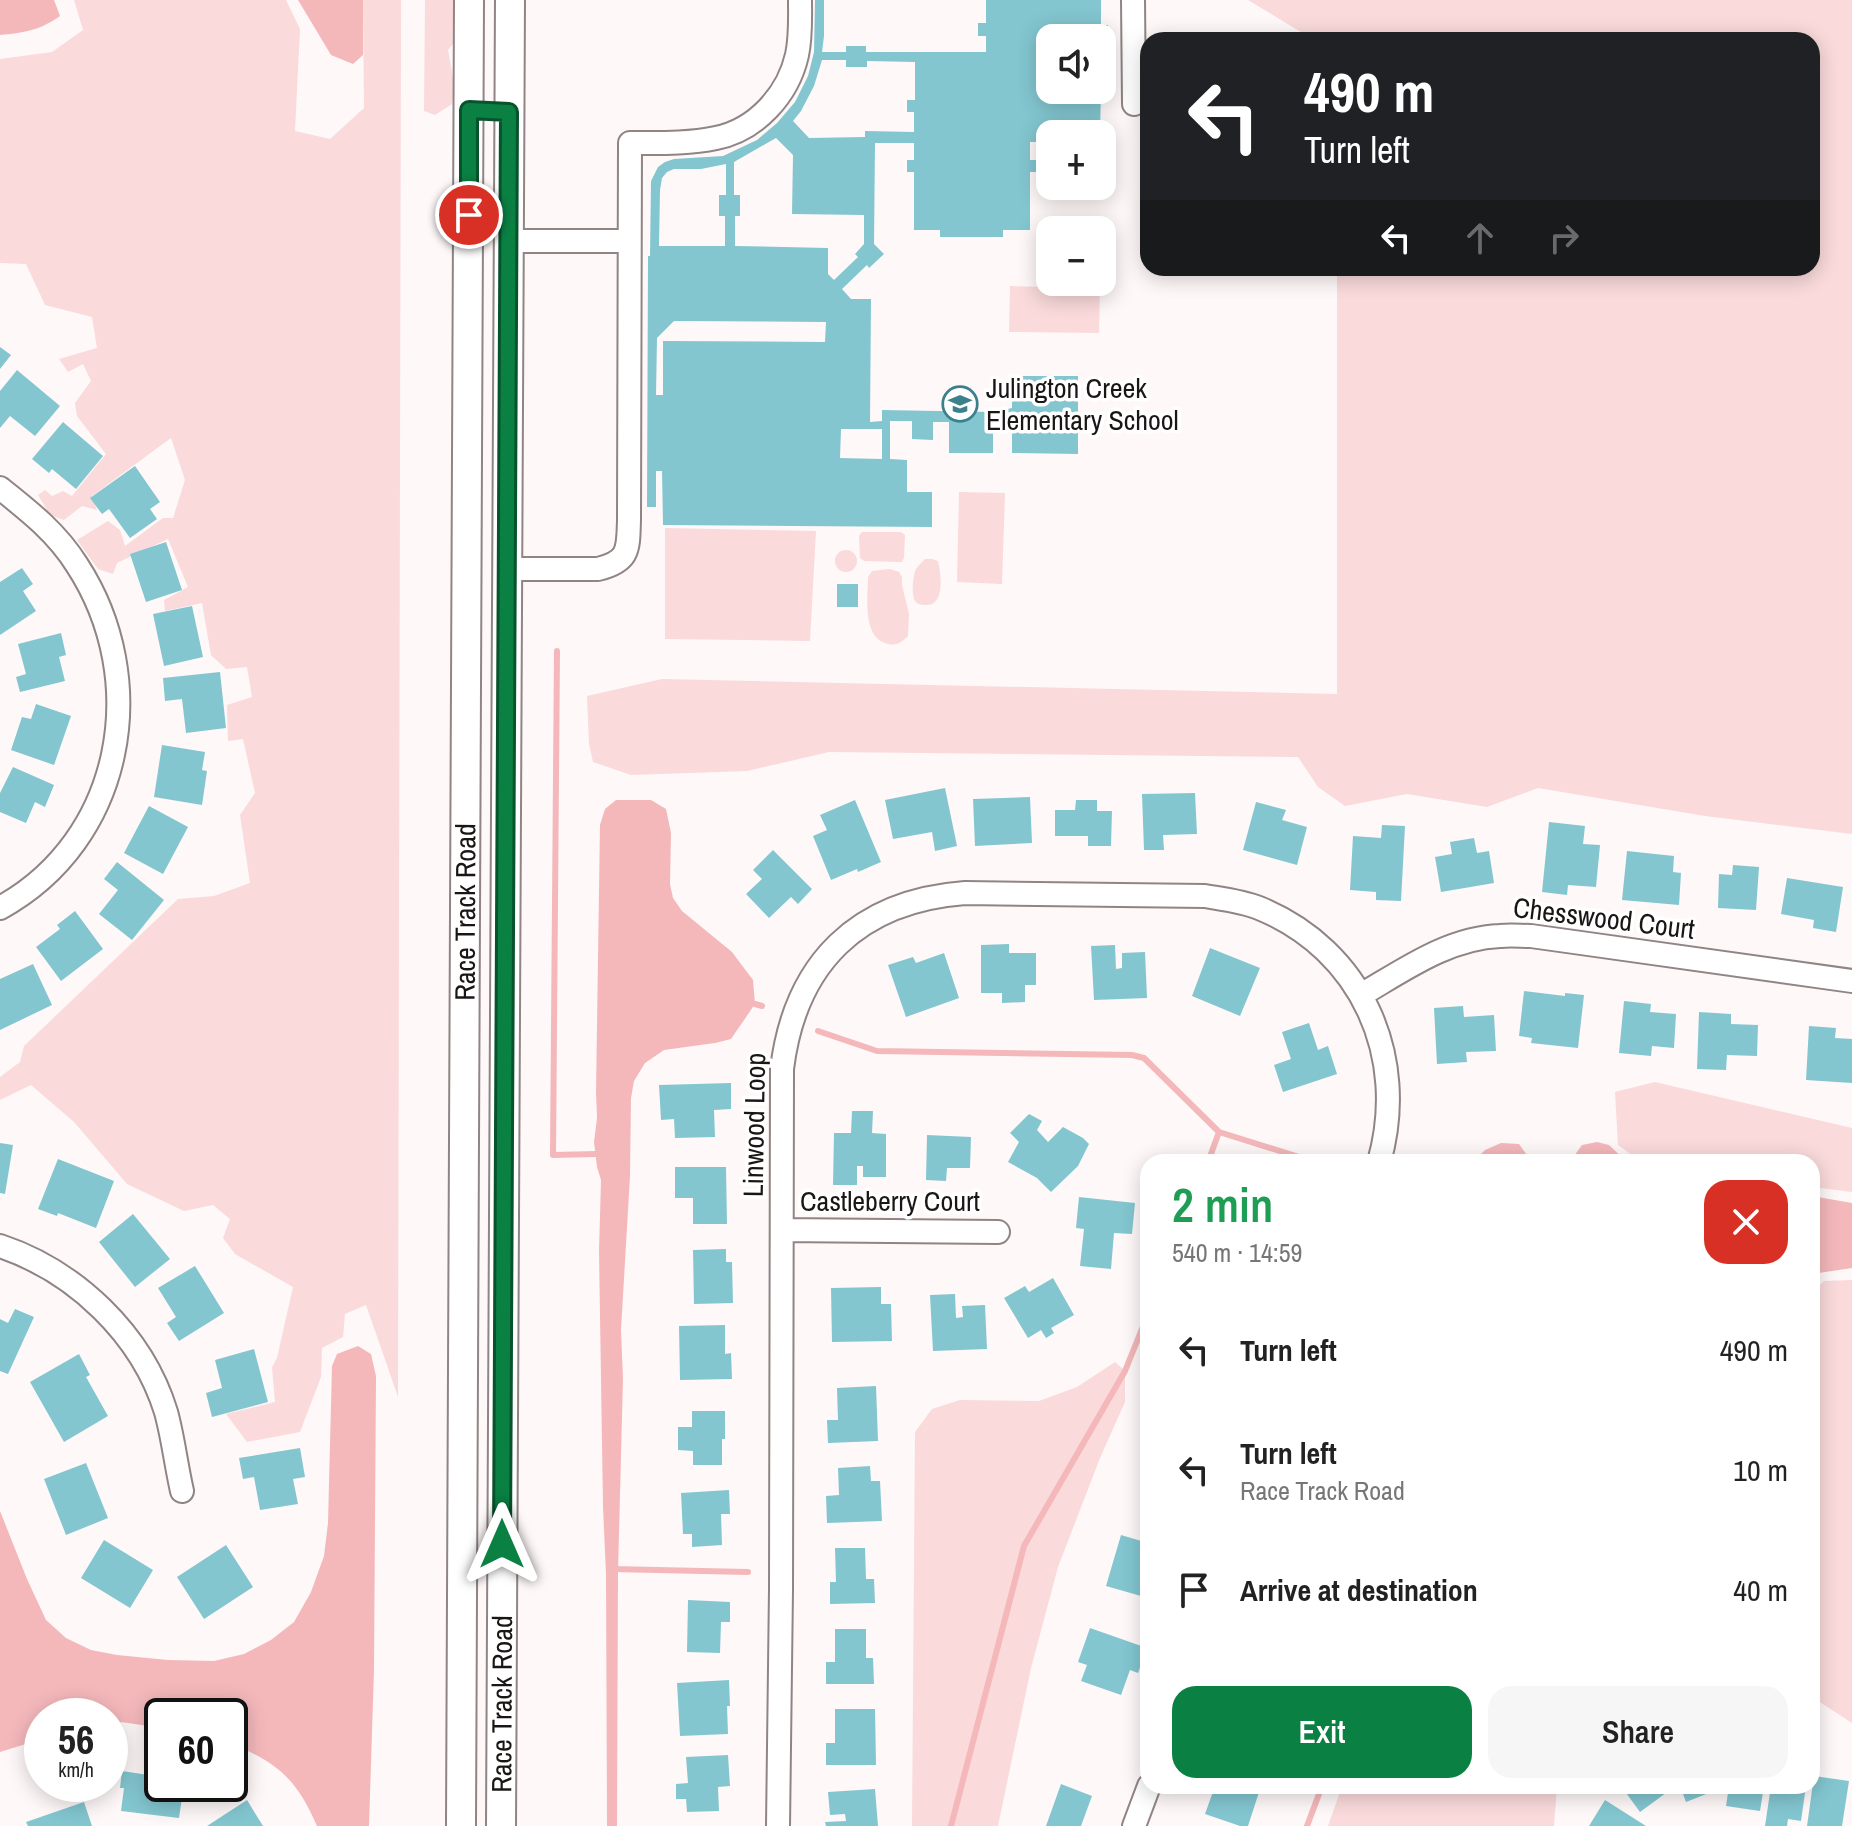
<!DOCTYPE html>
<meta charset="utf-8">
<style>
body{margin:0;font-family:"Archivo Narrow",sans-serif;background:#f6f6f6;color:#222;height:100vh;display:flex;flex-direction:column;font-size:30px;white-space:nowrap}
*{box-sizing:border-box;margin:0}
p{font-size:26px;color:#767676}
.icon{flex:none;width:44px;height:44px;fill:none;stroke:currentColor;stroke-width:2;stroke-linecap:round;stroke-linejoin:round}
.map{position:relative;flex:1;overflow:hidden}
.drawer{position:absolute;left:1140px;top:1154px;width:680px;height:640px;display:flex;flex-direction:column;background:#fff;border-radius:24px;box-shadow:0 4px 20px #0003}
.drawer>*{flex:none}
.top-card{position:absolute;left:1140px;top:32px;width:680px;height:244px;border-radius:24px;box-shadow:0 4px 20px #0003;background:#202124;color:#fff;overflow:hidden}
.tools{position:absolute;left:1036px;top:24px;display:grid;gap:16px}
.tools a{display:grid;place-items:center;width:80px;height:80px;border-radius:16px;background:#fff;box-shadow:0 4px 20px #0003;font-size:40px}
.speed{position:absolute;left:24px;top:1698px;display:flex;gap:16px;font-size:40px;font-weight:700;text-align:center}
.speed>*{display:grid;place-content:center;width:104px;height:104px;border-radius:50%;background:#fff;box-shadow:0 4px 20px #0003;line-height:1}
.speed small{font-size:20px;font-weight:400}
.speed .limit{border:4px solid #111;border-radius:12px;background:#fff;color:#111}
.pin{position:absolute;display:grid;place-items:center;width:68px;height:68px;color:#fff;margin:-34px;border:4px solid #fff;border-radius:50%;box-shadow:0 2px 8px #0007}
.me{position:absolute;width:88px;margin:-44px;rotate:0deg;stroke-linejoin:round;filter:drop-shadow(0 0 6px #0008)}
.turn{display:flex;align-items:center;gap:28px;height:168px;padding:0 32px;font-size:36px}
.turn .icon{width:104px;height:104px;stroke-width:2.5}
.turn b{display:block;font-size:56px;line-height:68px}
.lanes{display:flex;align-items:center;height:76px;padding:0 32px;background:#0003;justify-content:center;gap:40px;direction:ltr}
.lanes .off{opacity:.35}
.round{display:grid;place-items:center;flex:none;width:84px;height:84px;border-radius:24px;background:#f6f6f6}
.overview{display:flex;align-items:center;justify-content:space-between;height:136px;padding:0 32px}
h1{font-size:48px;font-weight:600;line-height:60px;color:#1e9e55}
.cta{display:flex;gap:16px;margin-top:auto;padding:16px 32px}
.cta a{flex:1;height:92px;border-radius:24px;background:#0b8043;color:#fff;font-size:32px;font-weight:600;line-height:92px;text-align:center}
.cta a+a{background:#f6f6f6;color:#222}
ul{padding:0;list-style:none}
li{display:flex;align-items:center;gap:24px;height:120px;padding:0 32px}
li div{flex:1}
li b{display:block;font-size:30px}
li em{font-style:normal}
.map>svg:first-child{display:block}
</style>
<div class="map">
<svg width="1852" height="1826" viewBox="0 0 1852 1826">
<rect width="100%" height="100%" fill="#fef8f8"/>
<path fill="#fadadb" d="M74 0H286L300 29 295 131 330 139 364 108 363 0H401L398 1397 366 1305 345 1314 343 1337 322 1348 321 1377 300 1432 247 1442 226 1414 275 1402 272 1367 277 1358 293 1287 235 1254 223 1238 230 1219 213 1205 184 1211 127 1184 74 1122 31 1085 0 1100V1077L20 1062 24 1046 178 899 214 896 250 883 240 815 255 793 243 739 228 741 227 705 252 697 247 667 226 669 211 655 202 603 165 611 164 600 188 587 168 539 117 563 113 574 98 569 77 540 108 521 120 530 125 546 163 518H173L185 480 171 438 92 496 97 510 82 506 64 520 50 515 38 495 45 490 52 496 63 491 72 496 106 454 77 416 75 403 91 381 83 364 68 372 59 359 97 348 92 317 45 305 26 264 0 263V59L52 52 83 30Z
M425 0H453L459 11 458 38 448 50 455 89 452 104 435 115 424 111Z
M1248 0H1852V834L1705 816 1538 788 1487 807 1407 794 1345 806 1318 787 1298 757 829 752 747 771 631 775 593 762 589 744 587 696 662 679 1337 694V268H1812V40H1314Z
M1010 286 1100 288 1099 333 1009 332Z
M959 492 1005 493 1002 584 957 582Z
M665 528 816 531 810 641 665 639Z
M862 532H901L905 535 904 558 902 562 864 561 860 558 859 536Z
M835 561a11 11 0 1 1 22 0a11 11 0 1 1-22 0Z
M925 559H932L938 561C941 574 945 605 927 605 922 605 918 605 915 601 911 595 913 575 916 569 918 566 922 562 925 559Z
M890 569 899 572 902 577V585L909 614 908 636C901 643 895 647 885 643 862 635 868 596 868 577L872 571Z
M1655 1082 1852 1128V1192L1812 1187V1162H1641L1618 1145 1615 1092Z
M1852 1280V1723L1812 1697V1292L1824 1281Z
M1115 1362 1125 1371V1402L1100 1458 1058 1567 1031 1668 998 1826H912L915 1432 932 1409 960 1400 1039 1401 1077 1387Z
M1342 1786H1557L1554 1826H1328Z"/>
<path fill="#f4b8bb" d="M0 0H54L60 16C41 30 23 33 0 35Z
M298 0H363V55L353 64 331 55Z
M616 800H651L666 809 671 833 670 884 673 898 682 911 732 952 753 980 755 1004 731 1039 715 1043 664 1050 645 1063 634 1081 631 1098 630 1176 621 1330 623 1378 618 1573 617 1826H607L606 1574 603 1507 599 1251 601 1180 597 1167 594 1142 597 1118 596 1092 600 825 605 809Z
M1597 1142 1609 1145 1627 1162H1574V1156L1582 1145Z
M1501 1143 1519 1144 1527 1155V1162H1473L1485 1150Z
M1812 1196 1852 1203V1268L1812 1274Z
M358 1346 371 1354 376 1376 374 1670 369 1826H317C296 1778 278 1763 230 1743V1716H162V1728L121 1722 118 1725H110V1716H42V1739L0 1752V1511L27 1579 46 1620 66 1638 91 1650 117 1655 168 1660 214 1661 244 1654 271 1640 294 1622 311 1592 324 1556 328 1523 332 1366 337 1354Z"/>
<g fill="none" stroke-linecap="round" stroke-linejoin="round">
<path stroke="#f4b8bb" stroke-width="6" d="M557 651 553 1155 596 1154
M755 1004 762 1006
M818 1031 877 1051 1132 1055 1144 1058 1219 1132 1315 1162
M1208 1162 1219 1132
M612 1569 748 1572
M951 1826 1024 1546 1125 1371 1148 1314
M1307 1826 1322 1786"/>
</g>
<path fill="#83c6d0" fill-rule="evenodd" d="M815 0H824V36L822 52H846V46H866V52H986V36H978V23H986V0H1101V25H1108V36H1101V38H1050V90H1101L1100 134H1050V142H1030V160H1037V172H1030V230H1003V237H940V230H914V172H907V160H914V143H875L874 244 884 254 869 268 867 265 842 289 851 299H871L870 422 882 421V410L993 412 1012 408V376H1078V454L1012 453V421L993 424V453H949V422H933V440L912 439V421H890V459L907 460V492H932V527L663 525 662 471H656V507H647L648 256H650L651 181 658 167 665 162 674 159 723 156 757 140 777 123 795 102 808 76 814 52ZM822 60H846V67H867V61L915 62V100H907V112H914V132L865 131V137L809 138 793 121 801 111 814 86ZM776 138 793 155 792 214 864 215V244L855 254 858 257 834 280 828 274V248L735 246V216H740V195H734V162ZM726 164V195H719V216H725V246H659L660 190 662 178 667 172 674 169H701ZM674 321 826 322 825 342 663 341V395H656L657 338ZM841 429H882V459L840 458Z
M0 347 11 355 0 369Z
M17 370 60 406 35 436 10 416 0 428V391Z
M63 422 103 456 76 489 52 469 49 473 32 459Z
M135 466 160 502 150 509 157 519 130 538 109 509 102 514 90 498Z
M166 542 182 590 146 602 130 554Z
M22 568 33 584 23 591 36 611 0 635V582Z
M837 584H858V607H837Z
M192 606 203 657 164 666 153 614Z
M61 633 66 655 59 657 65 681 20 692 16 677 26 674 18 644Z
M220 672 226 728 186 733 182 699 165 701 163 678Z
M36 704 71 716 54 765 11 750 22 717 31 719Z
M162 745 205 752 202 770 207 771 202 805 154 797Z
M13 767 54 785 45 807 35 802 26 823 0 812V793Z
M945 788 957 846 935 851 932 832 893 839 885 800Z
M1195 793 1197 834 1163 835 1164 850H1144L1142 794Z
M1030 797 1032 843 975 846 973 799Z
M855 800 881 862 858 872 857 869 831 880 813 836 827 830 820 815Z
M1076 800H1097V811H1112L1111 846H1088V836H1055V810H1075Z
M1256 802 1286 810 1282 820 1307 827 1297 865 1243 850Z
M149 806 188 827 163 874 124 853Z
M1549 822 1585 826 1583 844 1600 845 1596 887 1568 885 1567 895 1542 892Z
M1382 825 1405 826 1401 901 1376 900V892L1350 890 1353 836 1381 838Z
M1474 838 1477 853 1489 851 1494 883 1441 892 1435 857 1452 854 1450 842Z
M773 850 812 889 798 904 791 897 769 918 746 894 762 879 753 870Z
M1627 851 1674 856 1673 872 1681 873 1679 905 1622 900Z
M117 862 164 900 132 940 99 914 118 890 104 879Z
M1733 865 1759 867 1756 910 1718 908 1719 874 1732 875Z
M1787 878 1843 887 1836 932 1813 928 1814 920 1781 914Z
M75 911 103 949 61 981 36 947 60 929 57 925Z
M1009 944V953H1036V985H1025V1002L1002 1003V993H981V945Z
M1115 945 1116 969 1122 968V953L1145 952 1147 998 1094 1000 1091 946Z
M1210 948 1260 968 1240 1016 1192 996Z
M944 953 959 998 906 1017 888 965 913 957 916 963Z
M33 964 52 1005 0 1030V979Z
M1524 991 1565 996V993L1584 995 1578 1048 1531 1043 1532 1038 1519 1036Z
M1624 1001 1651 1004 1650 1012 1676 1014 1674 1048 1652 1046 1651 1056 1619 1053Z
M1463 1006 1464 1017 1494 1015 1496 1051 1466 1052 1467 1062 1437 1064 1434 1008Z
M1699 1012 1731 1014V1024L1758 1025 1757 1056 1727 1055 1726 1070 1697 1069Z
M1309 1023 1318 1050 1328 1046 1337 1074 1283 1092 1274 1065 1291 1059 1282 1032Z
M1809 1026 1836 1028 1835 1038 1852 1039V1083L1806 1080Z
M731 1083V1109L714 1110 715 1137 675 1138 674 1119 661 1120 659 1085Z
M852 1111H873L872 1133 886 1134V1177H863V1166H857V1185H833L834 1133H851Z
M1029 1114 1042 1121 1037 1130 1048 1142 1063 1127 1083 1138 1089 1144 1078 1166 1051 1192 1037 1178 1008 1162 1019 1142 1010 1133Z
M927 1135 971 1137 970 1168H947L946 1181 926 1180Z
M0 1143 13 1145 5 1194 0 1193Z
M58 1159 114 1181 96 1228 58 1213 57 1216 38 1209Z
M675 1167H726L727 1224H693V1198H675Z
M1079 1197 1135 1203 1132 1234 1114 1233 1111 1269 1080 1266 1084 1229 1076 1228Z
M133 1214 170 1259 135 1287 99 1242Z
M726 1249V1262H732L733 1303 694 1304 693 1250Z
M195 1266 224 1313 179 1341 167 1323 176 1317 158 1288Z
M1053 1278 1074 1315 1051 1328 1054 1333 1046 1338 1041 1330 1028 1338 1004 1298 1025 1286 1029 1292Z
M881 1287V1304H891L892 1341 832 1342 831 1288Z
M955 1294 956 1318 963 1317 962 1306 985 1305 987 1349 933 1351 930 1295Z
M15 1309 34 1317 8 1374 0 1371V1319L8 1323Z
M725 1325V1354L731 1353 732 1379 680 1380 679 1326Z
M254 1349 268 1402 212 1417 206 1393 222 1388 215 1360Z
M79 1354 90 1375 86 1377 108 1416 64 1442 30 1382Z
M876 1386 878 1441 828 1443 827 1420H838L837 1388Z
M692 1411H725V1439H722V1465H693V1451L678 1450V1427H692Z
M300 1448 305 1477 293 1479 298 1504 260 1510 254 1477 243 1479 239 1458Z
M86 1463 108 1518 66 1535 44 1479Z
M870 1466 871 1481H880L882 1521 827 1523 826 1496 839 1495 838 1468Z
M729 1490 730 1514H721L722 1545 692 1547V1534H683L681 1493Z
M1121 1535 1148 1543V1598L1106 1586Z
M104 1540 153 1570 130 1608 81 1578Z
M226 1545 253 1587 204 1619 177 1577Z
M835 1548H865L866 1579H874L875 1603 830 1604V1582H836Z
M688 1600 730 1602V1622H721L720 1653 687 1652Z
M1090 1628 1147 1648 1138 1673 1130 1670 1121 1695 1081 1681 1087 1665 1078 1662Z
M835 1629H866V1658H873L874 1684H826V1662H835Z
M729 1680 730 1706H727L728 1734 680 1736 677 1683Z
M835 1709H875L876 1765H826V1743H835Z
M728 1755 730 1786 718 1787 719 1811 687 1812 686 1799H676V1784L688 1783 686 1757Z
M122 1771 162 1777V1784H184L179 1818 121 1811 124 1788H120Z
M1814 1776 1849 1781 1842 1826H1807Z
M1061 1784 1092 1796 1081 1826H1046Z
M1215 1786H1261L1248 1826H1240L1205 1814Z
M1621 1786H1667L1670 1790 1640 1812Z
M1680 1786H1718L1719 1789 1686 1802Z
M1729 1786H1764L1760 1811 1726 1806Z
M1771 1786H1806L1801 1821 1788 1819 1787 1826H1765Z
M875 1789 878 1826H826L825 1822 846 1821 845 1814 830 1815 828 1792Z
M247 1800 263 1826H207Z
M1605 1800 1646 1826H1589Z
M84 1802 92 1826H28L26 1822Z"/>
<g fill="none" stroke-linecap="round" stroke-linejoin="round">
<defs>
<path id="minor" d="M1133 0 1134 104
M509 241H629
M0 488C29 511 57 533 77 565 152 680 124 840 0 908
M507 569H598C630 561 628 549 629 520L630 143C658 143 688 144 716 138 756 130 788 95 797 55 801 37 800 18 800 0
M1361 995C1404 970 1448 938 1500 936 1510 935 1521 936 1531 936L1852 981
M782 1230 998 1232
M0 1246C75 1271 142 1334 166 1412 173 1437 176 1465 182 1491
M778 1826 781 1589 782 1069C795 963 858 901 965 893L1205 896C1223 899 1242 901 1259 908 1362 950 1409 1057 1379 1162
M1134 1826 1149 1786"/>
<g id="major">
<path id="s1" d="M461 1826 469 0"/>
<path id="s2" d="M501 1826 510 0"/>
</g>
</defs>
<use href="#minor" stroke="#918484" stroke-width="26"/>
<use href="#major" stroke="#918484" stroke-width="32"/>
<use href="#minor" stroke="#fff" stroke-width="22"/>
<use href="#major" stroke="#fff" stroke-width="28"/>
</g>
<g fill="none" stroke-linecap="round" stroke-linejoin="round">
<defs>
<path id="route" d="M469 215V110L509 112 502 1544"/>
</defs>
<use href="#route" stroke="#07532c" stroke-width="20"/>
<use href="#route" stroke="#0b8043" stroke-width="14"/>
</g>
<defs>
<symbol id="school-ring" viewBox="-11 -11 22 22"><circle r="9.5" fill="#fff" stroke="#3b818b" stroke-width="1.5"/><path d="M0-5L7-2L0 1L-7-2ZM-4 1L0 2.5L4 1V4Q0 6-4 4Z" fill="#3b818b"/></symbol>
</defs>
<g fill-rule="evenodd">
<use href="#school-ring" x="940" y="384" width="40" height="40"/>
</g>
<g text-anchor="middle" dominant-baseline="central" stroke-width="7" stroke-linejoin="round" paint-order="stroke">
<g font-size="28" fill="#1b1616" stroke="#fff" text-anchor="start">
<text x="986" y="388">Julington Creek<tspan x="986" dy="32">Elementary School</tspan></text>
</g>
<g font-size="28" fill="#1b1616" stroke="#fff">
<text stroke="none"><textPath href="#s1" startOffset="914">Race Track Road</textPath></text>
<text transform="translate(1604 918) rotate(7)">Chesswood Court</text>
<text transform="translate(754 1125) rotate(-89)">Linwood Loop</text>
<text x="890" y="1201">Castleberry Court</text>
<text stroke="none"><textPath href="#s2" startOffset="122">Race Track Road</textPath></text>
</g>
</g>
</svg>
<div class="tools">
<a><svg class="icon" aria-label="sound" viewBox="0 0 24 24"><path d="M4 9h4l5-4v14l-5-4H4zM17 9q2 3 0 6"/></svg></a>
<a>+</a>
<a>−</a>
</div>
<div class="speed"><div>56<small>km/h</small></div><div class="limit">60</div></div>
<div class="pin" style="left:469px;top:215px;background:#d93025"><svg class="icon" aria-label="arrive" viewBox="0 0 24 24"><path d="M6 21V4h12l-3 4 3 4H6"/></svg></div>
<svg class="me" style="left:502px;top:1544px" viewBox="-20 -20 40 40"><path d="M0-17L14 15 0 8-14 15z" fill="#0b8043" stroke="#fff" stroke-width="4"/></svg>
<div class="top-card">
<div class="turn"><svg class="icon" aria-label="left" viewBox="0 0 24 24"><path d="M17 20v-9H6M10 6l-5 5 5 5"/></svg><div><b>490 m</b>Turn left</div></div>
<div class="lanes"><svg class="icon" aria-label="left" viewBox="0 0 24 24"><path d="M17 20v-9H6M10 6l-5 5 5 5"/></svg><svg class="icon off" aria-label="ahead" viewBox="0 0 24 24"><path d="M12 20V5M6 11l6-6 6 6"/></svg><svg class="icon off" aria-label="right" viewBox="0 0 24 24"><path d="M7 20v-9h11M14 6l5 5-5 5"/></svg></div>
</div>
<section class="drawer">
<div class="overview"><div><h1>2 min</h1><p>540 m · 14:59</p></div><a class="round" style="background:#d93025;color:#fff"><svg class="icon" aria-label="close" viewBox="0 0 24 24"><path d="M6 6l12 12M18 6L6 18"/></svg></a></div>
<ul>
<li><svg class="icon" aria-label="left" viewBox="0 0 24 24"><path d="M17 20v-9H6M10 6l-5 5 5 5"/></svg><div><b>Turn left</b></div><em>490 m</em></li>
<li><svg class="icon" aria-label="left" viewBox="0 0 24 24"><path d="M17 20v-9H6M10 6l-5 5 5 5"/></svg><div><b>Turn left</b><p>Race Track Road</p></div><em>10 m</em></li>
<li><svg class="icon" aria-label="arrive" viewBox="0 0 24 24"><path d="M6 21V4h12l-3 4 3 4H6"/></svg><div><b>Arrive at destination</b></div><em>40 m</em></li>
</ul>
<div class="cta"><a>Exit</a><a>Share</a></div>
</section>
</div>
